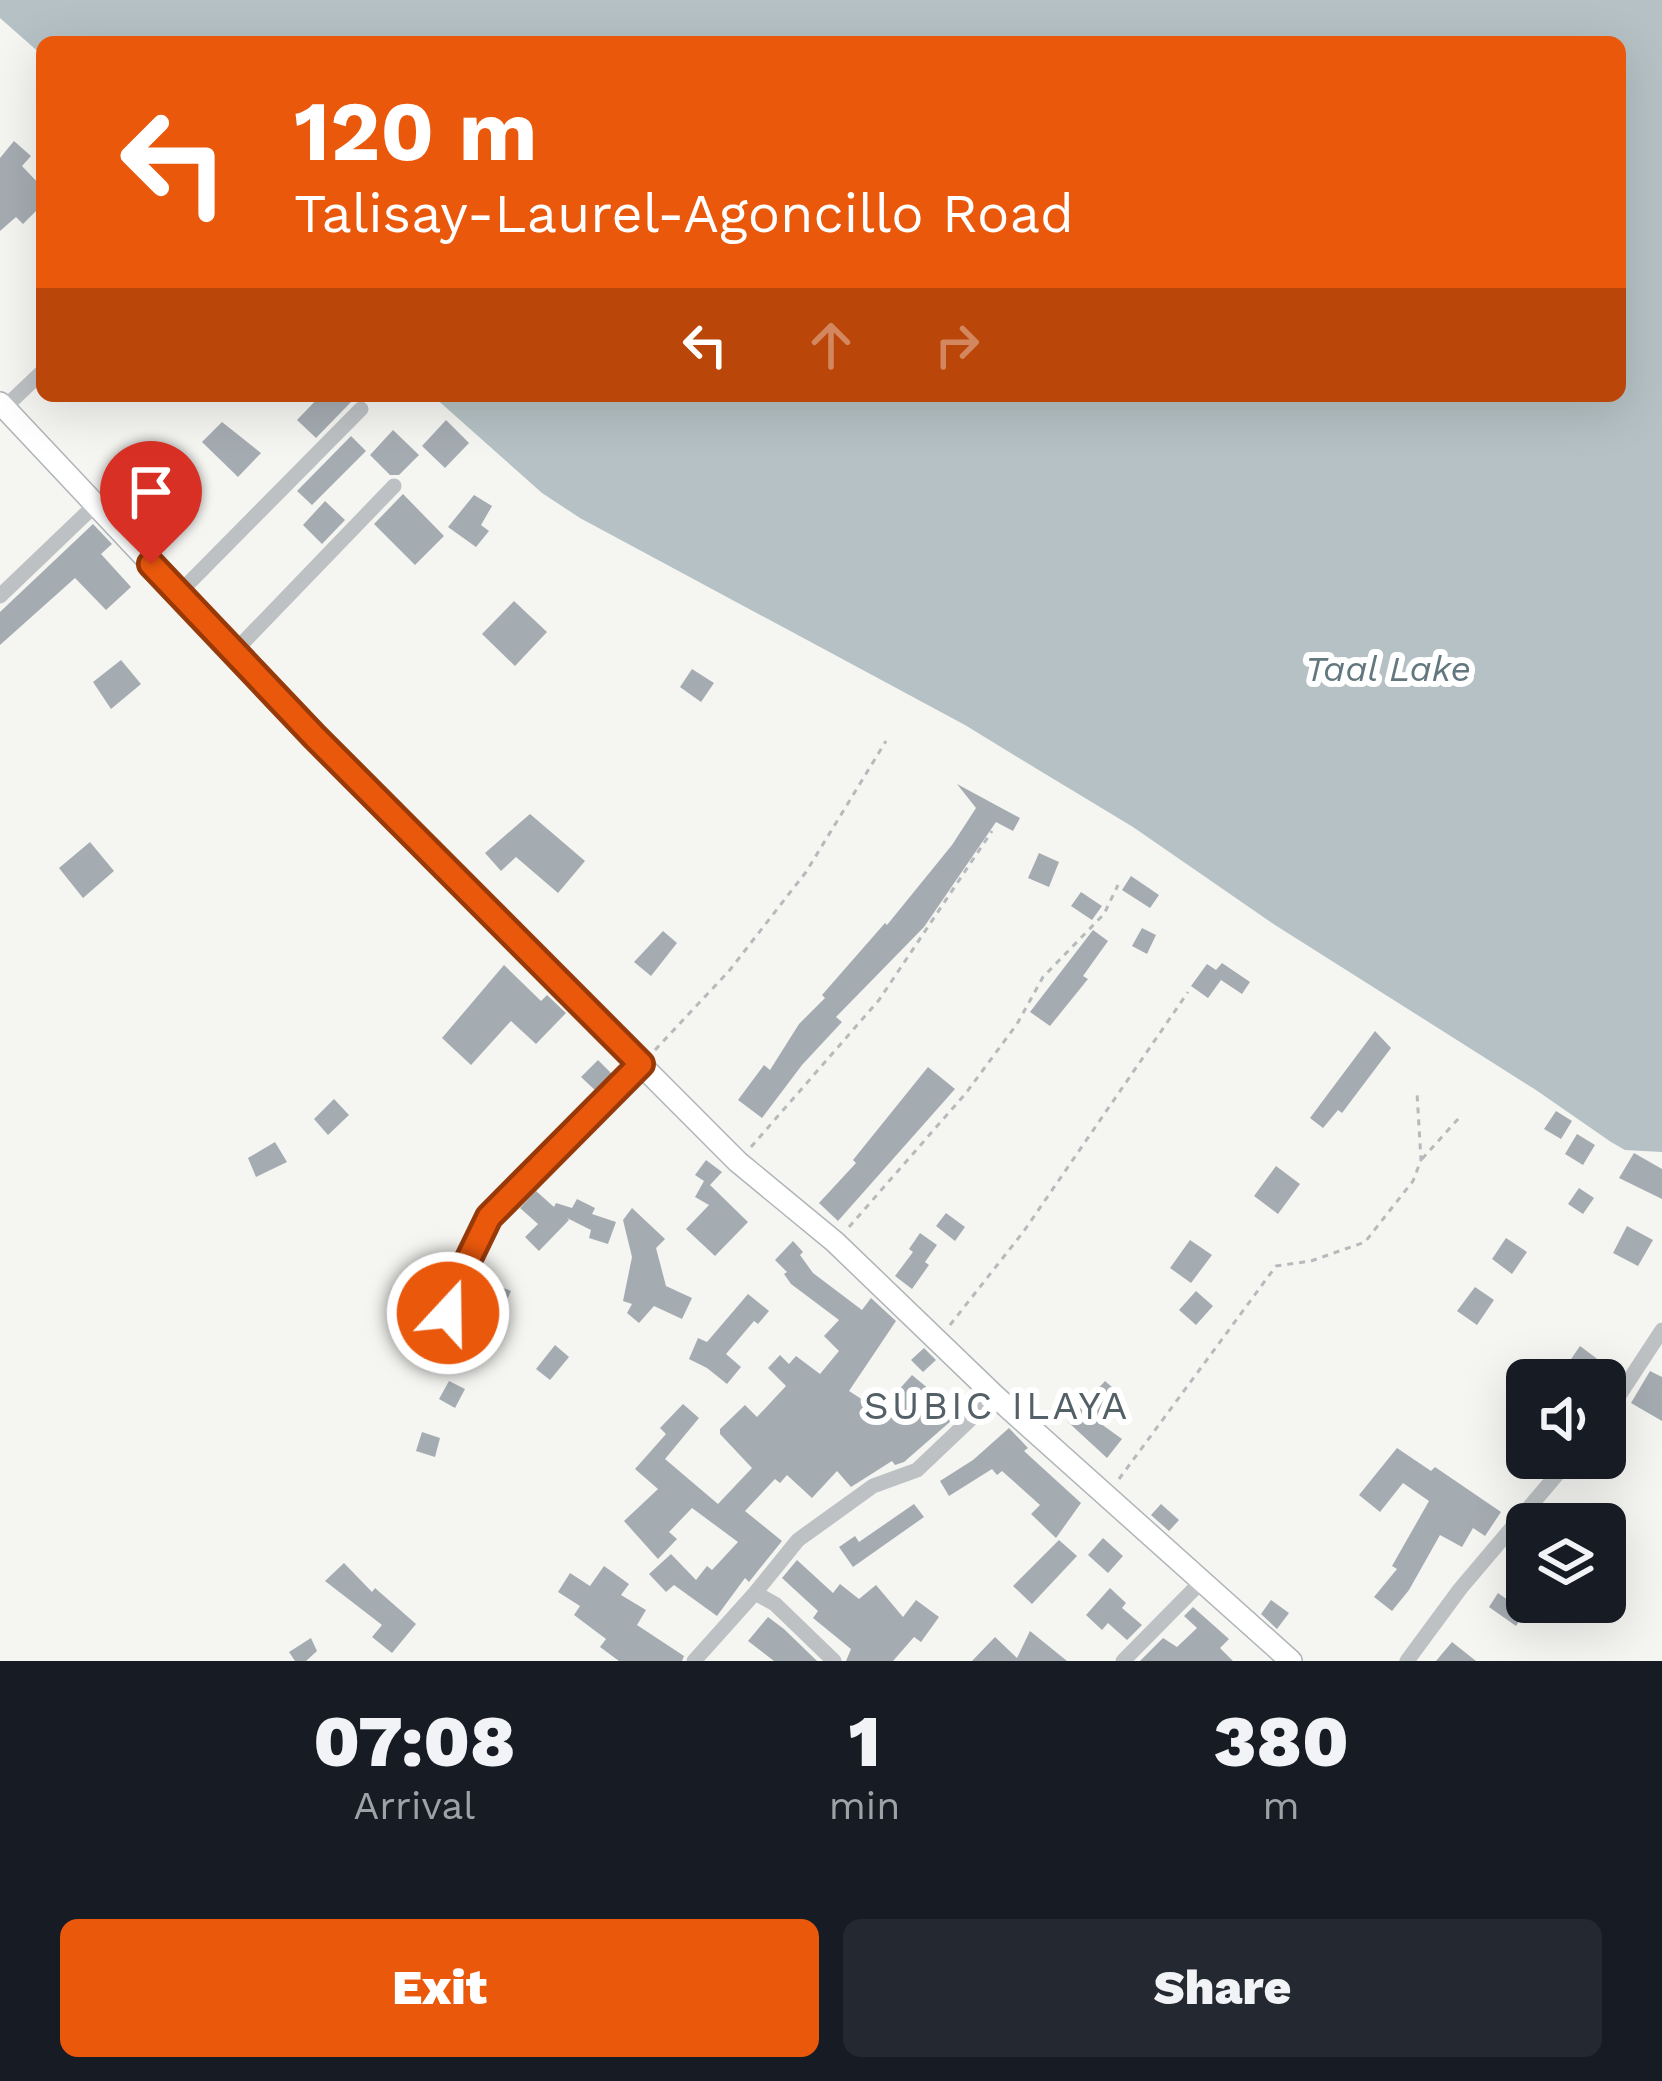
<!DOCTYPE html>
<style>
body{margin:0;font-family:"Work Sans",sans-serif;background:#242831;color:#f1f3f6;height:100vh;display:flex;flex-direction:column;font-size:45px;white-space:nowrap}
*{box-sizing:border-box;margin:0}
p{font-size:39px;color:#9ea1a6}
.icon{flex:none;width:66px;height:66px;fill:none;stroke:currentColor;stroke-width:2;stroke-linecap:round;stroke-linejoin:round}
.map{position:relative;height:1661px;overflow:hidden}
.side{display:flex;flex-direction:column;background:#171b24;flex:1}
.side>*{flex:none}
.top-card{position:absolute;left:36px;top:36px;width:1590px;height:366px;border-radius:18px;box-shadow:0 12px 48px #0002;background:#ea580c;color:#fff;overflow:hidden}
.buttons{position:absolute;left:1506px;top:1359px;display:grid;gap:24px}
.buttons a{display:grid;place-items:center;width:120px;height:120px;border-radius:18px;background:#171b24;box-shadow:0 12px 48px #0002;font-size:60px}
.pin{position:absolute;display:grid;place-items:center;width:102px;height:102px;color:#fff;margin:-123px -51px;border-radius:50% 50% 50% 0;rotate:-45deg;box-shadow:0 0 12px #0007}
.pin .icon{rotate:45deg}
.me{position:absolute;width:132px;margin:-66px;rotate:21deg;stroke-linejoin:round;filter:drop-shadow(0 0 9px #0008)}
.turn{display:flex;align-items:center;gap:42px;height:252px;padding:0 60px;font-size:54px}
.turn .icon{width:156px;height:156px;stroke-width:2.5}
.turn b{display:block;font-size:84px;line-height:102px}
.lanes{display:flex;align-items:center;height:114px;padding:0 60px;background:#0003;justify-content:center;gap:60px;direction:ltr}
.lanes .off{opacity:.35}
.eta{display:flex;justify-content:space-evenly;align-items:center;height:204px;text-align:center}
.eta b{font-size:72px;font-weight:800;line-height:84px}
.action{display:flex;gap:24px;margin-top:auto;padding:24px 60px}
.action a{flex:1;height:138px;border-radius:18px;background:#ea580c;color:#fff;font-size:48px;font-weight:800;line-height:138px;text-align:center}
.action a+a{background:#242831;color:#f1f3f6}
.map>svg:first-child{display:block}
</style>
<div class="map">
<svg width="1662" height="1661" viewBox="0 0 1662 1661">
<rect width="100%" height="100%" fill="#f5f5f2"/>
<path fill="#b5c1c4" d="M0 0H1662V1152L1625 1150 1611 1142 1536 1090 1275 925 1133 827 1037 769 965 725 580 518 542 493 433 396H1620V42H42V55L0 18Z"/>
<path fill="#a5acb1" d="M14 141 31 156 22 166 42 187V205L23 224 16 217 0 231V158Z
M320 396H365L352 401 316 438 297 420Z
M446 420 469 443 445 468 422 446Z
M222 422 261 453 238 477 202 442Z
M393 430 419 455 399 475H390L370 455Z
M351 436 366 451 312 505 297 491Z
M403 494 444 536 415 565 374 524Z
M474 495 492 506 481 525 489 531 476 547 448 527Z
M325 501 345 520 322 544 303 525Z
M93 524 112 544 101 554 131 587 106 610 75 578 0 645V612Z
M514 601 547 632 515 666 482 634Z
M121 660 141 684 111 709 93 682Z
M692 669 714 683 701 702 680 687Z
M957 784 1020 818 1013 831 996 822 924 927 836 1017 842 1022 802 1065 762 1118 738 1100 764 1065 770 1070 799 1024 825 998 822 995 885 923 887 925 952 845 976 808Z
M530 814 585 861 558 893 516 857 501 871 485 853Z
M90 842 114 871 83 898 59 868Z
M1039 853 1059 862 1049 887 1028 878Z
M1131 876 1159 895 1150 908 1122 890Z
M1081 892 1102 906 1092 920 1071 906Z
M1142 928 1156 935 1147 954 1132 946Z
M1093 930 1108 941 1083 976 1088 979 1050 1026 1030 1012Z
M663 931 677 943 651 976 634 962Z
M1222 963 1250 982 1242 994 1221 980 1208 998 1191 986 1207 964 1216 970Z
M504 965 541 1001 547 995 566 1013 536 1044 511 1021 471 1065 442 1038Z
M1375 1031 1391 1048 1342 1113 1338 1110 1323 1128 1310 1118Z
M598 1060 613 1075 597 1092 581 1077Z
M928 1067 955 1089 838 1221 819 1203 856 1163 853 1160Z
M334 1099 349 1115 328 1135 314 1119Z
M1556 1111 1572 1121 1561 1139 1544 1129Z
M1577 1134 1595 1145 1583 1165 1565 1154Z
M275 1142 287 1162 256 1177 248 1158Z
M1634 1153 1662 1169V1199L1619 1178Z
M706 1160 722 1172 710 1185 748 1222 715 1256 686 1229 709 1205 695 1197 704 1181 695 1175Z
M1276 1166 1300 1184 1278 1214 1254 1196Z
M1579 1188 1594 1198 1583 1214 1568 1204Z
M536 1191 554 1207 556 1203 572 1208 577 1199 595 1208 592 1214 616 1222 608 1244 589 1238 591 1230 567 1218 569 1220 539 1251 525 1237 538 1224 520 1208Z
M632 1208 665 1239 656 1248 666 1286 692 1298 682 1319 654 1306 639 1323 627 1313 632 1304 623 1301 632 1257 623 1220Z
M946 1213 965 1227 955 1241 936 1226Z
M1627 1226 1653 1240 1638 1266 1613 1253Z
M920 1233 937 1245 925 1262 929 1265 912 1289 895 1276 913 1252 909 1249Z
M1506 1238 1527 1252 1512 1274 1492 1259Z
M1190 1240 1212 1255 1191 1283 1170 1268Z
M793 1241 803 1252 800 1255 813 1273 862 1310 871 1298 896 1321 849 1391 880 1411 912 1375 959 1414 904 1462 895 1465 892 1461 851 1487 837 1471 812 1498 787 1475 780 1483 775 1479 745 1511 782 1541 749 1582 745 1578 717 1616 674 1585 666 1592 649 1574 671 1554 696 1580 707 1566 712 1570 738 1542 692 1508 669 1532 677 1539 658 1559 624 1521 658 1489 635 1469 666 1434 660 1428 683 1404 699 1418 665 1459 718 1504 752 1468 720 1434V1429L745 1405 757 1417 786 1386 768 1368 780 1355 789 1364 796 1356 820 1374 839 1351 824 1336 839 1320 791 1284 784 1274 787 1272 775 1260Z
M488 1282 511 1291 499 1318 477 1308Z
M1475 1287 1494 1300 1477 1325 1457 1311Z
M1196 1291 1213 1306 1196 1325 1179 1310Z
M748 1294 769 1311 758 1324 754 1321 726 1354 741 1367 727 1384 707 1368 689 1359 698 1338 707 1342Z
M555 1345 569 1357 550 1380 536 1369Z
M1580 1346 1600 1361 1587 1380 1565 1368Z
M924 1348 936 1360 923 1372 911 1360Z
M1650 1371 1662 1377V1421L1631 1403Z
M449 1381 465 1389 455 1408 439 1399Z
M1105 1381 1120 1394 1097 1421 1122 1439 1107 1458 1068 1422Z
M1009 1428 1028 1448 1024 1451 1081 1503 1056 1538 1031 1514 1040 1505 1002 1471 997 1475 992 1469 949 1496 940 1481 973 1460Z
M422 1432 440 1438 435 1457 416 1451Z
M1397 1448 1431 1471 1435 1467 1501 1512 1485 1536 1473 1528 1462 1547 1440 1535 1409 1590 1392 1611 1374 1597 1397 1569 1392 1566 1429 1501 1403 1483 1380 1512 1359 1495Z
M914 1504 924 1517 853 1567 839 1547 855 1536 859 1542Z
M1161 1504 1179 1520 1169 1531 1151 1515Z
M1103 1538 1123 1556 1108 1573 1088 1555Z
M1059 1540 1077 1556 1032 1604 1013 1586Z
M797 1560 833 1593 840 1584 859 1599 876 1585 903 1617 916 1600 939 1617 921 1642 914 1637 893 1661H846L851 1649 813 1618 818 1611 782 1578Z
M344 1563 372 1592 375 1588 416 1624 392 1653 372 1637 382 1625 325 1581Z
M604 1566 629 1584 621 1595 646 1610 637 1625 684 1656 682 1661H619L600 1647 606 1639 574 1615 580 1606 558 1592 570 1573 590 1586Z
M1110 1588 1126 1603 1122 1608 1142 1625 1127 1640 1108 1623 1102 1630 1086 1615Z
M1498 1593 1525 1612 1516 1626 1489 1607Z
M1271 1600 1289 1613 1277 1629 1261 1614Z
M1193 1607 1229 1639 1220 1648 1233 1661H1140L1163 1638 1177 1647 1197 1628 1184 1616Z
M768 1617 784 1629 817 1661H774L748 1641Z
M1030 1631 1067 1661H972L995 1637 1017 1658Z
M311 1638 317 1651 306 1661H295L289 1652Z
M1452 1642 1476 1661H1436Z"/>
<g fill="none" stroke-linecap="round" stroke-linejoin="round">
<defs>
<path id="secondary" d="M0 403 313 736 738 1162 835 1242 995 1396 1291 1661"/>
</defs>
<use href="#secondary" stroke="#afb5b9" stroke-width="24"/>
<path stroke="#b7babc" stroke-width="3" stroke-dasharray="6 6" stroke-linecap="butt" d="M655 1050 729 971 806 872 886 741
M751 1147 879 1000 992 831
M1422 1159 1459 1118
M849 1227 966 1093 1017 1024 1043 977 1104 914 1118 885
M950 1325 1024 1231 1188 992
M1119 1479 1276 1266 1311 1261 1365 1242 1413 1181 1421 1160 1417 1093"/>
<path stroke="#bdc1c4" stroke-width="15" d="M5 407 42 372
M179 593 361 409
M0 596 95 505
M234 652 394 486
M441 1343 457 1283 489 1217 641 1064
M1605 1417 1662 1330
M694 1661 755 1593
M834 1661 775 1604 755 1593 798 1540 873 1486 917 1470 995 1396
M1123 1661 1202 1581
M1407 1661 1460 1589 1571 1458"/>
<use href="#secondary" stroke="#fff" stroke-width="21"/>
</g>
<g fill="none" stroke-linecap="round" stroke-linejoin="round">
<defs>
<path id="route" d="M151 564 314 736 641 1064 489 1217 457 1283 448 1313"/>
</defs>
<use href="#route" stroke="#983908" stroke-width="30"/>
<use href="#route" stroke="#ea580c" stroke-width="21"/>
</g>
<g text-anchor="middle" dominant-baseline="central" stroke-width="12" stroke-linejoin="round" paint-order="stroke">
<g font-size="36" font-style="italic" fill="#63787e" stroke="#fff">
<text x="1388" y="669">Taal Lake</text>
</g>
<g font-size="39" letter-spacing="3" fill="#546067" stroke="#fff">
<text x="997" y="1405">SUBIC ILAYA</text>
</g>
</g>
</svg>
<div class="buttons">
<a><svg class="icon" aria-label="sound" viewBox="0 0 24 24"><path d="M4 9h4l5-4v14l-5-4H4zM17 9q2 3 0 6"/></svg></a>
<a><svg class="icon" aria-label="layers" viewBox="0 0 24 24"><path d="M12 4l9 5-9 5-9-5zM3 14l9 5 9-5"/></svg></a>
</div>
<div class="pin" style="left:151px;top:564px;background:#d93025"><svg class="icon" aria-label="arrive" viewBox="0 0 24 24"><path d="M6 21V4h12l-3 4 3 4H6"/></svg></div>
<svg class="me" style="left:448px;top:1313px" viewBox="-20 -20 40 40"><circle r="17" fill="#ea580c" stroke="#fff" stroke-width="3"/><path d="M0-11L8 9 0 5-8 9z" fill="#fff"/></svg>
<div class="top-card">
<div class="turn"><svg class="icon" aria-label="left" viewBox="0 0 24 24"><path d="M17 20v-9H6M10 6l-5 5 5 5"/></svg><div><b>120 m</b>Talisay-Laurel-Agoncillo Road</div></div>
<div class="lanes"><svg class="icon" aria-label="left" viewBox="0 0 24 24"><path d="M17 20v-9H6M10 6l-5 5 5 5"/></svg><svg class="icon off" aria-label="ahead" viewBox="0 0 24 24"><path d="M12 20V5M6 11l6-6 6 6"/></svg><svg class="icon off" aria-label="right" viewBox="0 0 24 24"><path d="M7 20v-9h11M14 6l5 5-5 5"/></svg></div>
</div>
</div>
<section class="side">
<div class="eta">
<div><b>07:08</b><p>Arrival</p></div>
<div><b>1</b><p>min</p></div>
<div><b>380</b><p>m</p></div>
</div>
<div class="action"><a>Exit</a><a>Share</a></div>
</section>
